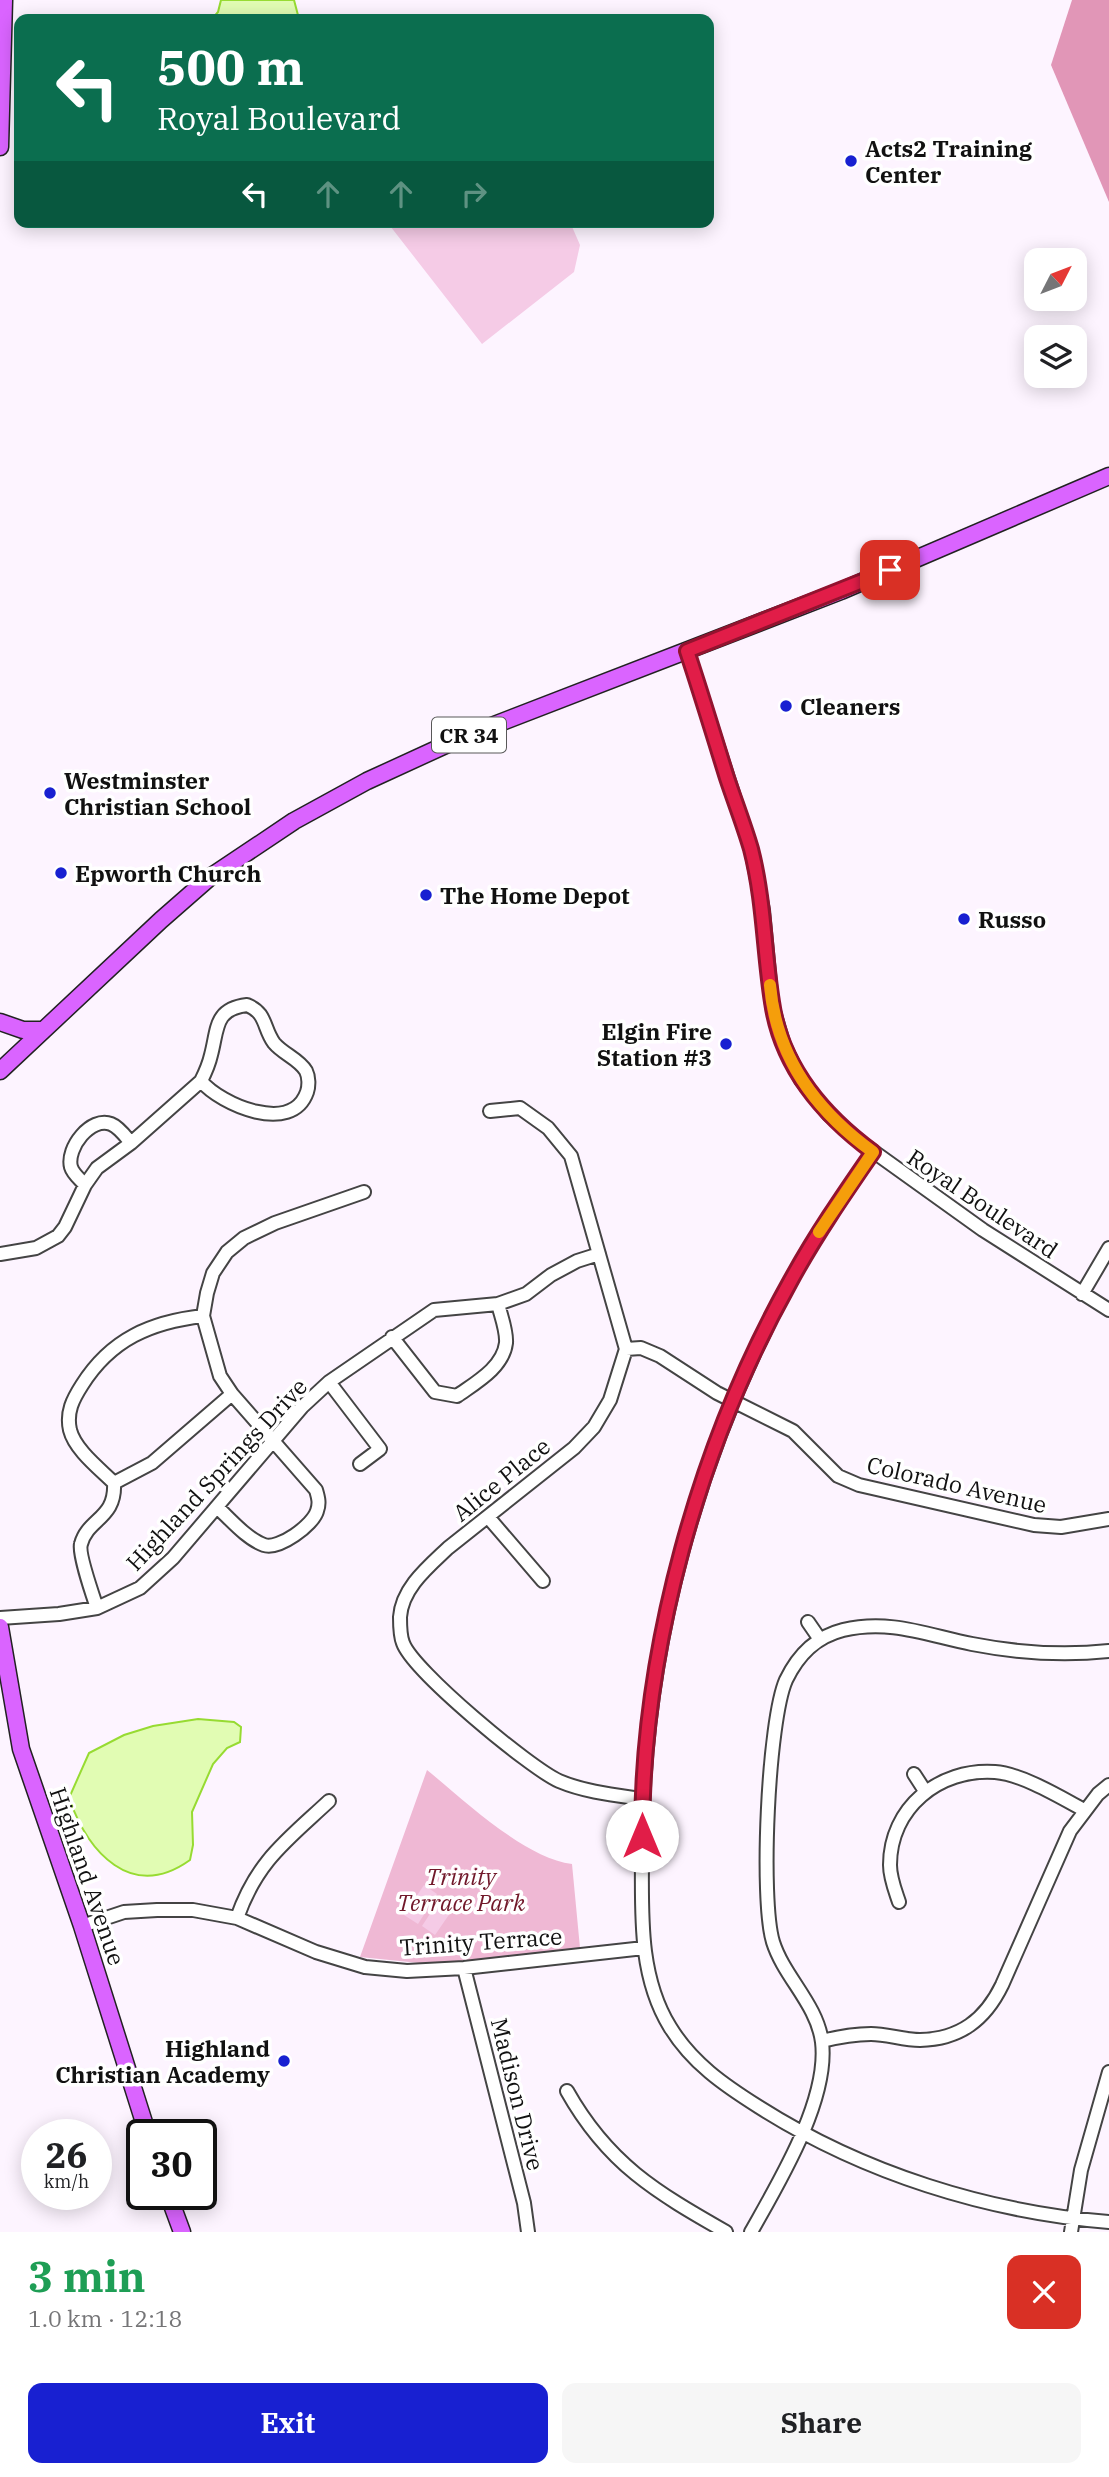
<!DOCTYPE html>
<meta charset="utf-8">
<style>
body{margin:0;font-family:"IBM Plex Serif",serif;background:#f6f6f6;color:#202124;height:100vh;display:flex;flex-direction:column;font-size:26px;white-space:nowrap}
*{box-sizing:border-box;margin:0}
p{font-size:23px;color:#757577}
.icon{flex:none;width:38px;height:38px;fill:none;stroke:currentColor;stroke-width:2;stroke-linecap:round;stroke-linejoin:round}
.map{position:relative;height:2232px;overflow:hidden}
.details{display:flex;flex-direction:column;background:#fff;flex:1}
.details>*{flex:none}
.top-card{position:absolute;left:14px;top:14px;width:700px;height:214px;border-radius:14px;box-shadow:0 4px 18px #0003;background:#0b6e4f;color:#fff;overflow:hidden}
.needle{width:46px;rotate:48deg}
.tools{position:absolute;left:1024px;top:248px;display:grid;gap:14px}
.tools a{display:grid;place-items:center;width:63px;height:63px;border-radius:14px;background:#fff;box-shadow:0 4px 18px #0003;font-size:35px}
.speed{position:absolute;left:21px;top:2119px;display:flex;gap:14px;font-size:35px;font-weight:700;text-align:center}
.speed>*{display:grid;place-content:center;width:91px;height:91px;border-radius:50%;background:#fff;box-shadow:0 4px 18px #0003;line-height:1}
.speed small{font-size:18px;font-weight:400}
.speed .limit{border:4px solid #111;border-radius:10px;background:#fff;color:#111}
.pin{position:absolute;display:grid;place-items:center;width:60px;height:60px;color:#fff;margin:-30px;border-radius:14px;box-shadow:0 4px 10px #0006}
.me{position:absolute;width:77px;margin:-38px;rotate:0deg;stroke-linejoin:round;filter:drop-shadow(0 0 5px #0008)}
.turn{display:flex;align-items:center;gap:24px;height:147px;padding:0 28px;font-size:32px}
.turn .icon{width:91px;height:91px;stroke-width:2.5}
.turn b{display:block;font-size:49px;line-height:60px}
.lanes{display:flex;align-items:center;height:66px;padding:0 28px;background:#0003;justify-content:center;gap:35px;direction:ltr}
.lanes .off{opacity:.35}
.round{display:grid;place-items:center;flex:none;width:74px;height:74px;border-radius:14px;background:#f6f6f6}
.overview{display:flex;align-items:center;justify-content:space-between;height:119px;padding:0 28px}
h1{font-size:42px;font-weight:800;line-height:52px;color:#1e9e55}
.button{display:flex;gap:14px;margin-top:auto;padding:14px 28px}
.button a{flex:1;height:80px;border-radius:14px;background:#1820d1;color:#fff;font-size:28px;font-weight:800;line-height:80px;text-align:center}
.button a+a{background:#f6f6f6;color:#202124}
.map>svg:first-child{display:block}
</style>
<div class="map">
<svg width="1109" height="2232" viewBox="0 0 1109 2232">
<rect width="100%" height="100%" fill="#fdf4ff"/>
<path fill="#efb8d4" d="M427 1770C464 1800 524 1858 572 1864L580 1948 494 1959 429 1964 360 1957Z"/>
<path fill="#e196b7" d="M1072 0H1109V202L1051 65Z"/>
<path fill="#f5cbe6" d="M387 222H570L580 245 574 272 482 344Z
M424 1885 437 1894 418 1924 404 1915Z
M441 1897 455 1906 435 1935 422 1926Z"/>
<path fill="#e1fcb3" stroke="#97db32" stroke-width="2" d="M221 0H294L299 19H212L218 12Z
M198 1719 234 1722 241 1727 240 1742 227 1748 213 1764 192 1812 193 1845 190 1860C131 1902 88 1852 69 1798L89 1753 124 1735 153 1726Z"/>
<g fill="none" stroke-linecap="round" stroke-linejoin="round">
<defs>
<path id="minor" d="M687 651 751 849 763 910 772 1005 784 1045 801 1080 829 1115 863 1144 983 1230 1109 1310
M247 1005C267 1013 263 1028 274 1043 283 1054 299 1059 306 1071 309 1077 309 1086 307 1092 292 1135 221 1105 201 1081 205 1073 209 1064 211 1055 218 1029 214 1009 247 1005Z
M490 1111 520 1108 548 1128 571 1156 626 1349 610 1400 594 1427 574 1448 448 1548C428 1567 402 1588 400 1617 400 1625 400 1636 403 1643 413 1671 530 1768 559 1781 585 1792 614 1795 642 1799
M873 1152C844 1195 814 1238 789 1284 695 1459 642 1654 642 1853 642 1912 638 1975 670 2027 692 2063 724 2085 759 2107 863 2173 987 2212 1109 2222
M85 1185C80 1179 73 1174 71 1167 66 1148 91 1116 111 1124 119 1127 126 1137 131 1143
M0 1254 36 1248 58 1236 65 1227 85 1185 97 1168 131 1143 201 1081
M1082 1294 1109 1248
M392 1337 435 1392 457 1396C475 1383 503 1368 506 1343 507 1331 501 1316 498 1304
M626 1349 641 1348 660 1356 717 1393 793 1431 838 1476 859 1485 1034 1525 1061 1527 1109 1519
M329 1382 380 1449 360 1464
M114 1483 152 1463 232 1394
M217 1507C230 1519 247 1539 264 1545 279 1550 313 1525 317 1511 320 1503 318 1497 316 1490L232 1394 220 1376 203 1316 207 1293 213 1273 227 1252 244 1238 275 1223 364 1192
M488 1517 543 1581
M97 1608C93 1596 78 1553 81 1544 88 1518 116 1519 114 1483 100 1469 75 1450 70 1430 66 1412 73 1399 82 1385 111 1339 151 1322 203 1316
M0 1618 59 1614 97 1608 140 1588 173 1558 302 1407 329 1382 434 1310 498 1304 526 1294 551 1275 577 1261 599 1254
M808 1622 819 1638
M914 1774 925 1791
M899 1902C895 1890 890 1878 890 1865 890 1808 939 1768 995 1772 1022 1774 1060 1797 1084 1810
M237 1918C257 1861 286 1841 329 1801
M82 1926 124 1912 157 1910H193L237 1918 316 1952 365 1967 407 1971 464 1968 644 1948
M464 1968 524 2203 528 2232
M822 2041C838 2037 853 2034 871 2034 887 2034 903 2040 920 2040 960 2039 985 2020 1002 1985L1070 1831 1098 1794 1109 1785
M567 2091C608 2164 656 2192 726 2232
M751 2232C779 2182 829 2100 822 2042 817 2004 784 1977 773 1942 760 1899 768 1721 786 1680 798 1655 815 1637 843 1630 890 1619 927 1635 972 1644 1018 1653 1063 1656 1109 1651
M1071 2232 1081 2170 1109 2072"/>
<path id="major" d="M0 147 4 0
M0 1022 23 1030H43
M0 1071 161 920 209 878 294 821 367 781 463 737 841 591 1109 476
M0 1627 21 1749 82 1926 148 2135
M168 2194 182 2232"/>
</defs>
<use href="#minor" stroke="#444" stroke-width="16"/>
<use href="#major" stroke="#222" stroke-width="19"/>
<use href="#minor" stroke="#fff" stroke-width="12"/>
<use href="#major" stroke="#da64ff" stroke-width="16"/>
</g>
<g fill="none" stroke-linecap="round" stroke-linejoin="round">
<defs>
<path id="route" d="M642 1836C642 1649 699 1445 790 1282 815 1236 844 1194 873 1152 823 1115 781 1066 772 1002 764 951 764 899 751 849 744 825 735 802 727 778 714 736 701 693 687 651L890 570"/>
</defs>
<use href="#route" stroke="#92132f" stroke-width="18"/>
<use href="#route" stroke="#e11d48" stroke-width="12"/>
<path stroke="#f59e0b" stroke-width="12" d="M770 985C776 1057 816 1111 873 1152L819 1232"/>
</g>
<g fill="#1820d1" stroke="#fff" stroke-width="2.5">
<circle cx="851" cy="161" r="7"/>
<circle cx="786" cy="706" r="7"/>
<circle cx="50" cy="793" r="7"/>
<circle cx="61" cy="873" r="7"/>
<circle cx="426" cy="895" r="7"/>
<circle cx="964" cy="919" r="7"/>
<circle cx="726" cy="1044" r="7"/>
<circle cx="284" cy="2061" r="7"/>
</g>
<g text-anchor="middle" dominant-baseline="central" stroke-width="7" stroke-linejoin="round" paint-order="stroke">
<rect fill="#fff" stroke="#585858" stroke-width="2" x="432" y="717.5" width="74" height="35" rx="5"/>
<g font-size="21" font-weight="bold" fill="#111">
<text x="469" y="735">CR 34</text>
</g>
<g font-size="23" font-weight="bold" fill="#111" stroke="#fff" text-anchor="start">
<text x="865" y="148">Acts2 Training<tspan x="865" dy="26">Center</tspan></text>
<text x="800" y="706">Cleaners</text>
<text x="64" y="780">Westminster<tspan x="64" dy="26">Christian School</tspan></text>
<text x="75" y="873">Epworth Church</text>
<text x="440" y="895">The Home Depot</text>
<text x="978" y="919">Russo</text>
<text x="712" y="1031" text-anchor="end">Elgin Fire<tspan x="712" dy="26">Station #3</tspan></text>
<text x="270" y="2048" text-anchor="end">Highland<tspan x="270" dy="26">Christian Academy</tspan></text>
</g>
<g font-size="23" fill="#111" stroke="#fff">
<text transform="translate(983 1203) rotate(34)">Royal Boulevard</text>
<text transform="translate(216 1474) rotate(-47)">Highland Springs Drive</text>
<text transform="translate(501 1479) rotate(-39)">Alice Place</text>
<text transform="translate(957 1484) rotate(13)">Colorado Avenue</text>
<text transform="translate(88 1876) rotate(71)">Highland Avenue</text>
<text transform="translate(481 1941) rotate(-4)">Trinity Terrace</text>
<text transform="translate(518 2094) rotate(76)">Madison Drive</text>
</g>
<g font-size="23" font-style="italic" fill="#71182a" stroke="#fff">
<text x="461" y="1876">Trinity<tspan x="461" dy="26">Terrace Park</tspan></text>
</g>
</g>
</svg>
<div class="tools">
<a><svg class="needle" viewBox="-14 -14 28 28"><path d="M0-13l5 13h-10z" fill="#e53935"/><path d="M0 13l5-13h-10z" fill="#757577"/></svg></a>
<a><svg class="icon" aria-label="layers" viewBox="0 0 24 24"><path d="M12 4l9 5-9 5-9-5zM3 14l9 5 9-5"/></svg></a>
</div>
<div class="speed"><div>26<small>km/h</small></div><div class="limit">30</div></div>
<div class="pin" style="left:890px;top:570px;background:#d93025"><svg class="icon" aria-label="arrive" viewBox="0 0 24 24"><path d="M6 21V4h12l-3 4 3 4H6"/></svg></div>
<svg class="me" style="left:642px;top:1836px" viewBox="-20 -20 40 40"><circle r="19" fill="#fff"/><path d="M0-13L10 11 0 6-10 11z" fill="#e11d48"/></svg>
<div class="top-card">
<div class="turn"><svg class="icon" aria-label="left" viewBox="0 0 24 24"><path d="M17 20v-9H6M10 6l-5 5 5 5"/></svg><div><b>500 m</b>Royal Boulevard</div></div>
<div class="lanes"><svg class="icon" aria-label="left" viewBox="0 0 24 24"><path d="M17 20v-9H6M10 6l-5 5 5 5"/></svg><svg class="icon off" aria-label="ahead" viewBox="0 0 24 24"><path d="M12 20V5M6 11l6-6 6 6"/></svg><svg class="icon off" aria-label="ahead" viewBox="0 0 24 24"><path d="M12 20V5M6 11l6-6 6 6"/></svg><svg class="icon off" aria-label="right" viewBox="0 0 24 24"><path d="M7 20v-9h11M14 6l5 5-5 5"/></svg></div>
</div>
</div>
<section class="details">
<div class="overview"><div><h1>3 min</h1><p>1.0 km · 12:18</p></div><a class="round" style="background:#d93025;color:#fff"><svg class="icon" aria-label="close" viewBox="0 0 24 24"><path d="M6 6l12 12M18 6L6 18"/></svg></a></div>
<div class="button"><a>Exit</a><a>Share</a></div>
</section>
